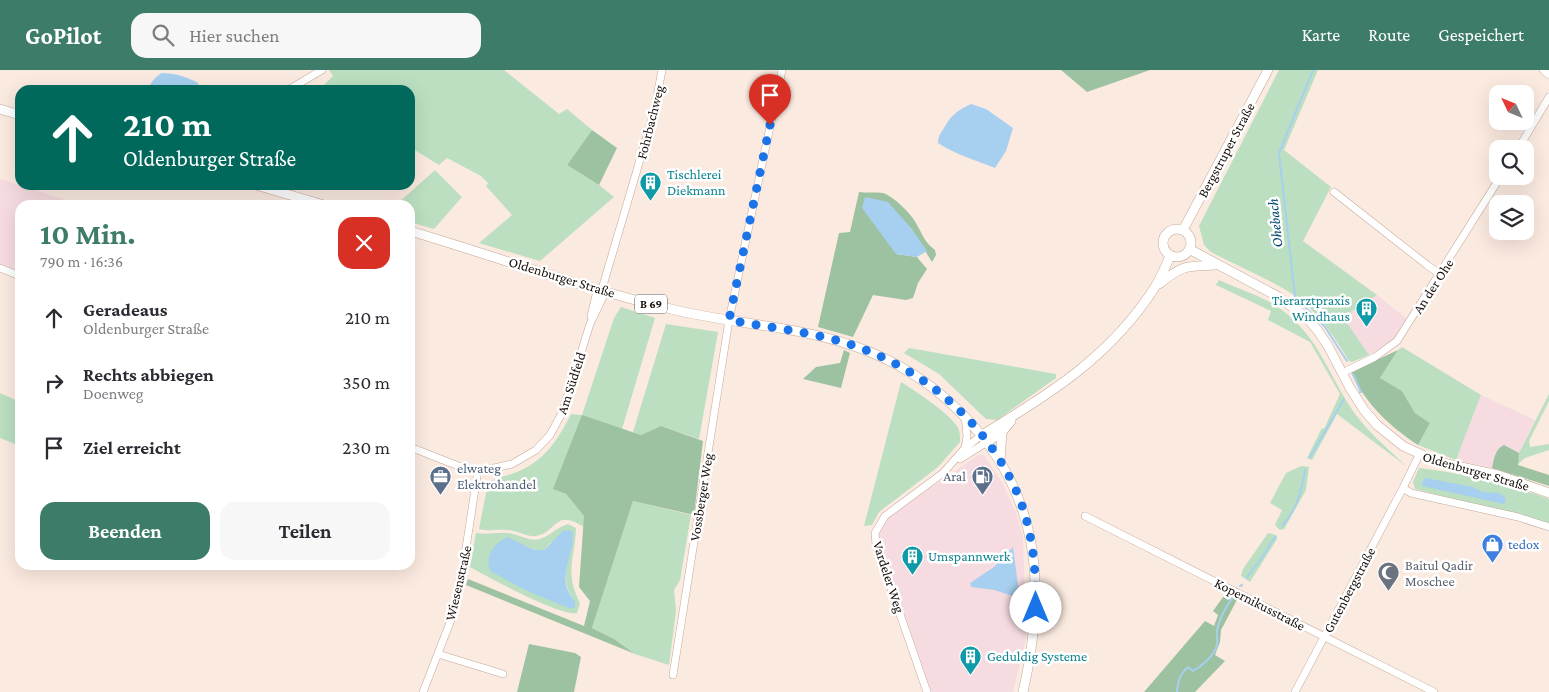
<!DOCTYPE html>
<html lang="de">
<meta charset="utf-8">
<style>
body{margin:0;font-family:"Crimson Pro",serif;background:#f7f7f7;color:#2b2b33;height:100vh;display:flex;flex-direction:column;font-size:19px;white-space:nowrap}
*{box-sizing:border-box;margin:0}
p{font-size:16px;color:#7c7c81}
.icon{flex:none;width:28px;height:28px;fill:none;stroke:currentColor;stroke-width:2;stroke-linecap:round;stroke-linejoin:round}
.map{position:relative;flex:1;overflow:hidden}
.side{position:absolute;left:15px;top:130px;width:400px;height:370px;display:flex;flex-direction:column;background:#fff;border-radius:15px;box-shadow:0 5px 20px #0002}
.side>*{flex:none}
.top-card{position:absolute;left:15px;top:15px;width:400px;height:105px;border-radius:15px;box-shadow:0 5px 20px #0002;background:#00695c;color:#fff;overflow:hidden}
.needle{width:32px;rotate:313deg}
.buttons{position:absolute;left:1489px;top:15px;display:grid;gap:10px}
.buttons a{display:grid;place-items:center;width:45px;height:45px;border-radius:10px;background:#fff;box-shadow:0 5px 20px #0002;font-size:25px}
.pin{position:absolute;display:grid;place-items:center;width:42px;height:42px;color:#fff;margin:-51px -21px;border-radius:50% 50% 50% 0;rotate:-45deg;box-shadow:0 0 5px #0007}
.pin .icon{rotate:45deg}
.me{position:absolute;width:55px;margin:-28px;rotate:0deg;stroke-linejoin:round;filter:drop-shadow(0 0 4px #0008)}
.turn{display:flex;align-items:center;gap:18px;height:105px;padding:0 25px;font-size:22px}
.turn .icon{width:65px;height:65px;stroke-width:2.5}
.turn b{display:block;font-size:35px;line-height:42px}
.round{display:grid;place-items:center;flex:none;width:52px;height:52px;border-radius:15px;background:#f7f7f7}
.head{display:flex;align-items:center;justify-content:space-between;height:85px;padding:0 25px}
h1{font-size:30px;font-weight:700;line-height:38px;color:#3d7c69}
.cta{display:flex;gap:10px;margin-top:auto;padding:10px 25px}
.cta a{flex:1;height:58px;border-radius:15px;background:#3d7c69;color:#fff;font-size:20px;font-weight:700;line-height:58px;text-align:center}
.cta a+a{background:#f7f7f7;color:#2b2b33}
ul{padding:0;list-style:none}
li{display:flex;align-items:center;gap:15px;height:65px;padding:0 25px}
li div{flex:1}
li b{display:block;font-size:19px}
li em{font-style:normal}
header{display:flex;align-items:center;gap:30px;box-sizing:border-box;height:70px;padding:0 25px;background:#3d7c69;color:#fff}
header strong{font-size:24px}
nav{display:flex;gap:28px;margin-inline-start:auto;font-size:18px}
.search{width:350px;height:45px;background:#f7f7f7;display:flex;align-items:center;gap:12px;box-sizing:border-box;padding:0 18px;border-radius:15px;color:#7c7c81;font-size:19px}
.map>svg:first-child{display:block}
</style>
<header>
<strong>GoPilot</strong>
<div class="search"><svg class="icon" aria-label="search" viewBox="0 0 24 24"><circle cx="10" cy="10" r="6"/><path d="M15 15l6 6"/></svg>Hier suchen</div>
<nav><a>Karte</a><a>Route</a><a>Gespeichert</a></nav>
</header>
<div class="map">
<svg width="1549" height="622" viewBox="0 0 1549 622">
<rect width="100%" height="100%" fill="#fbeae0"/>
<path fill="#f6dce1" d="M0 109 60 128 77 135H20V202L0 193Z
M1377 225 1407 249 1394 269 1369 285 1343 247Z
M1481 325 1535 350 1519 383 1504 375 1495 386 1492 398 1456 390Z
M978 385H984L1003 414 1016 443 1023 467 1026 569 1013 622H930L878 466 889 447Z"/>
<path fill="#bbdfc0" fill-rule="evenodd" d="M329 0H504L559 44 567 39 592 60 567 95 599 115 614 127 540 191 479 173 512 145 486 116 488 113 481 106 447 88 439 95 410 77V20H319L333 6Z
M1279 0H1318L1284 80 1331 117 1303 171 1377 225 1343 247 1369 285 1352 292 1349 291C1333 264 1314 236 1286 220 1262 206 1235 195 1211 182L1204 175 1199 156Z
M435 100 462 127 434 159 410 152V135H396Z
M1219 210C1242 221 1268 227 1287 244 1318 270 1327 299 1347 332 1362 357 1385 376 1406 396L1337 344 1312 390 1307 388 1322 358 1324 359 1340 324 1310 272 1268 250 1271 241 1216 215Z
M621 237 655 248 622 359 582 346 554 419 566 424 584 446V457C554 438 558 462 536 466 528 467 520 462 513 461 501 458 490 462 479 459L488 413C496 407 507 406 517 402 544 391 558 370 571 344L582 345 614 248Z
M666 254 718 262 699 369 661 356 641 365 633 362Z
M1402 277 1481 325 1456 390 1418 375 1430 353 1415 343 1402 321 1380 308 1398 280Z
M909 278 1056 304V308L997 350 986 349 939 304 904 283Z
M901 312C915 321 953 345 959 360 960 364 960 368 960 372L938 397 879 442 872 455 864 456Z
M0 323 20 332V376L0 368Z
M1549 324V331L1529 371 1530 377 1549 374V380L1525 388 1517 395 1519 383Z
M1301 396 1309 397 1306 420 1284 459 1280 460 1275 455 1282 440 1270 433 1286 403Z
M1419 398C1462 403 1508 414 1549 429V453L1415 419 1413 412Z
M633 431 691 445 680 510 674 520 676 541 669 595 635 584 614 569 592 558Z
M568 454 576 458C575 489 564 502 580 533L577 543C561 547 488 507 470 497L476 463C487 465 497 462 508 463 519 464 529 472 540 469 550 466 557 457 568 454ZM507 468 536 480H544L550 473 573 468C568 488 559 514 575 531L527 521 510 511Z
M1268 463 1273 464 1277 466V469L1250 512 1241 506 1243 499Z"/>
<path fill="#9cc2a1" d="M1061 0H1150L1087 22Z
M592 60 617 78 599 115 567 95Z
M859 122C866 123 875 122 883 123 893 126 913 145 917 155 923 165 925 173 935 180L936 185 932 192 911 158 896 184 917 187 927 199 918 213 913 228 906 230 873 225 853 267 818 257 839 163 850 162Z
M844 280 850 283 841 318 803 309 816 297 840 293Z
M1398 280 1380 308 1402 321 1415 343 1430 353 1418 375C1389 356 1365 333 1351 302Z
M582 345 641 365 661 356 703 371 694 445 633 431 592 558 614 569 635 584 466 515 468 509 584 556 590 531 579 517 584 446 566 424 553 419Z
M1504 375 1519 383 1518 395 1549 405V416L1492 398C1494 389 1495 379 1504 375Z
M1226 523 1238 528 1221 560 1220 572 1215 585 1225 591 1195 622H1144L1205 551 1214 556 1218 545 1213 541Z
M529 574 575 583 581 587 574 622H517Z"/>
<path fill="#a7cfef" d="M162 3C175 3 187 7 198 13L200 20H148C151 12 155 7 162 3Z
M971 34 986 39 1013 58 1006 81 995 98C975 90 955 84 938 73 938 66 941 63 944 58 951 45 958 40 971 34Z
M865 127 888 132 911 158 927 181 917 187 896 184 862 138Z
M1426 408 1473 417 1482 422 1499 423 1506 428 1504 434 1422 416 1423 410Z
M568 460 573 462C575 485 554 509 575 531V537L571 539 527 521 490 501C485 485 493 475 507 467L535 480H544L563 461Z
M1013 477 1019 523 1013 526 994 520 971 517 970 513 994 497Z"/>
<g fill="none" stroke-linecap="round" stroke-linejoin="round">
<path stroke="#a7cfef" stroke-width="2" d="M1313 0 1279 83 1295 227 1325 257 1347 291
M1353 304 1361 322H1360
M1310 387 1344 329
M1282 456C1298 438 1301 423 1305 400
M1247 507 1261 489 1275 467
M1240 516 1242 515
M1177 622C1178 611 1179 605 1188 597L1193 601C1202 596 1214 586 1217 575 1218 570 1216 565 1217 560 1219 548 1226 537 1232 528"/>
<defs>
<path id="minor" d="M1543 0 1549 5
M288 20 322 0
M1518 79 1549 27
M1334 122 1427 195 1440 204
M0 198 20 206
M591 246 596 225 602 219
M1342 303 1375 287 1397 271 1501 106
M965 346 967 366 965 378
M410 377 461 397 481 401 512 394 536 380 550 365 562 343 590 254 603 227 602 219 654 42 662 0
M960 389 987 372
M1403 418 1411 423 1518 447 1549 457
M1085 446 1434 622
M438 584 503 604
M673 605 729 250 782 0
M423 622 451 550 464 491 478 400
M927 622 876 475 875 463 885 446 943 403 965 378 982 365
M1295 622 1403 418 1419 385"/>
<path id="major" d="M0 39 20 45
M256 115 324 135
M1163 173a14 14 0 1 1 28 0a14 14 0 1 1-28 0Z
M1183 160 1268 0
M410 161C498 187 585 219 675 240 734 254 797 256 854 276 895 290 929 311 959 341 1041 421 1047 516 1023 622
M1189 179 1277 226 1306 247 1318 261 1328 276 1350 318 1364 340 1377 355 1403 376 1438 392 1498 405 1549 423
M1159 214C1183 195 1185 196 1215 195
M982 365C1050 324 1111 286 1155 217 1161 207 1166 196 1170 186
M987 372 1002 362 1011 351
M1000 390 1002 362"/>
</defs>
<use href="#minor" stroke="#c4a898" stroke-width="8"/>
<use href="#major" stroke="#c4a898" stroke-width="10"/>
<use href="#minor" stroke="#fff" stroke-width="7"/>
<use href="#major" stroke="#fff" stroke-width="9"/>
</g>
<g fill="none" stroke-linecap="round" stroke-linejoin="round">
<path stroke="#1a73e8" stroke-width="9" stroke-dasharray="0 16.2" d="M770 55 729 250C771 258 815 262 855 276 921 299 981 348 1012 412 1032 451 1036 495 1036 538"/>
</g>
<defs>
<symbol id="building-pin" viewBox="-11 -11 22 30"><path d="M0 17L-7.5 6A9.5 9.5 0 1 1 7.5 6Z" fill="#0f9aa8" stroke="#fff"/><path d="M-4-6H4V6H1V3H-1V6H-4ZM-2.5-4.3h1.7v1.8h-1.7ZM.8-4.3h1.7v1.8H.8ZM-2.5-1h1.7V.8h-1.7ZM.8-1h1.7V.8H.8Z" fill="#fff"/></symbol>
<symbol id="office-pin" viewBox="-11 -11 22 30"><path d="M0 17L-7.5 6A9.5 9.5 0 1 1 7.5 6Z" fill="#5c6f8a" stroke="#fff"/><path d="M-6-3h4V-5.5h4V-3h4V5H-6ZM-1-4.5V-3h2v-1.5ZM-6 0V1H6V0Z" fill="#fff"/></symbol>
<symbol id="fuel-pin" viewBox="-11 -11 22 30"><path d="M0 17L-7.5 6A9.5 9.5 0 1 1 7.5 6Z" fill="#5c6f8a" stroke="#fff"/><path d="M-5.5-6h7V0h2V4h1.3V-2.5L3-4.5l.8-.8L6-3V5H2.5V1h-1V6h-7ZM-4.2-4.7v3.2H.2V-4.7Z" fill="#fff"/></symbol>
<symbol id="shop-pin" viewBox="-11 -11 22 30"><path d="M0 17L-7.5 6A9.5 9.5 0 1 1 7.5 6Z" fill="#3f7fe0" stroke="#fff"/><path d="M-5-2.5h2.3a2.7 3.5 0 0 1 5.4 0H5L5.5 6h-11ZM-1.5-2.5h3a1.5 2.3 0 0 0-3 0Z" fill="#fff"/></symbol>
<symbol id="mosque-pin" viewBox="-11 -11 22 30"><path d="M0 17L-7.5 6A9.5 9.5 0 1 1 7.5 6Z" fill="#6b7280" stroke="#fff"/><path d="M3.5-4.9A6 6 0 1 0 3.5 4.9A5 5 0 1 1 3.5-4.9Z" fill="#fff"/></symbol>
</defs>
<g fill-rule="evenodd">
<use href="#building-pin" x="638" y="100" width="25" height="34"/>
<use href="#building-pin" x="1354" y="226" width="25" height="34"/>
<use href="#office-pin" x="428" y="394" width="25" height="34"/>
<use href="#fuel-pin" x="970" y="394" width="25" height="34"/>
<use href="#shop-pin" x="1480" y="462" width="25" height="34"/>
<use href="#building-pin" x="900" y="474" width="25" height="34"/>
<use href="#mosque-pin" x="1376" y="490" width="25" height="34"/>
<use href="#building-pin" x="958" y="574" width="25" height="34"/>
</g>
<g text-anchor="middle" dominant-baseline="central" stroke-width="5" stroke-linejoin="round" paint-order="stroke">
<rect fill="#fff" stroke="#5d5652" stroke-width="1" x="635" y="224.5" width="32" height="19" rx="4"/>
<g font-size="12" font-weight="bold" fill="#170e08">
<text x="651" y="234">B 69</text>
</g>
<g font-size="14" fill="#170e08" stroke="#fff">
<text transform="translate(650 52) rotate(-76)">Fohrbachweg</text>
<text transform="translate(1226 80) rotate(-62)">Bergstruper Straße</text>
<text transform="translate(562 207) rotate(17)">Oldenburger Straße</text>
<text transform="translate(1433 216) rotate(-57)">An der Ohe</text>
<text transform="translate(571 313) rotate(-72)">Am Südfeld</text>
<text transform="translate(1476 401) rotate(16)">Oldenburger Straße</text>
<text transform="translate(701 427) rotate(-81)">Vossberger Weg</text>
<text transform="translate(889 507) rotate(72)">Vardeler Weg</text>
<text transform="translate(458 513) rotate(-77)">Wiesenstraße</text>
<text transform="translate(1349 520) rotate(-62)">Gutenbergstraße</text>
<text transform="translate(1260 534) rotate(27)">Kopernikusstraße</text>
</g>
<g font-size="14" fill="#0d838f" stroke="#fff" text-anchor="start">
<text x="667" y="104">Tischlerei<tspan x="667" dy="16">Diekmann</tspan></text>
<text x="1350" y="230" text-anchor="end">Tierarztpraxis<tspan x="1350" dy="16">Windhaus</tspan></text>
<text x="928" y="486">Umspannwerk</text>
<text x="987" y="586">Geduldig Systeme</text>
</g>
<g font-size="14" fill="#4e5e75" stroke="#fff" text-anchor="start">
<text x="457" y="398">elwateg<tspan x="457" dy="16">Elektrohandel</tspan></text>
<text x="966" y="406" text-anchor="end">Aral</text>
</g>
<g font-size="14" fill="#366cbe" stroke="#fff" text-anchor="start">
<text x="1508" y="474">tedox</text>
</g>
<g font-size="14" fill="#5b616d" stroke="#fff" text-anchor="start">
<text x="1405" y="495">Baitul Qadir<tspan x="1405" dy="16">Moschee</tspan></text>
</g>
<g font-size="15" font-style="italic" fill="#024971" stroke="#fff">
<text transform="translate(1275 153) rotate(-96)">Ohebach</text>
</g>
</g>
</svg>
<div class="buttons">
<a><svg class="needle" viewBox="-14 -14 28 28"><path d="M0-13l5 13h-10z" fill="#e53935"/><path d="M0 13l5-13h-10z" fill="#7c7c81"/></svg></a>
<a><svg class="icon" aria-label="search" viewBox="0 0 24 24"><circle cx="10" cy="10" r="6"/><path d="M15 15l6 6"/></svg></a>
<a><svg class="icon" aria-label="layers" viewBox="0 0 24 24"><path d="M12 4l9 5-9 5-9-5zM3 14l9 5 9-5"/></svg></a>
</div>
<div class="pin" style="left:770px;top:55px;background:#d93025"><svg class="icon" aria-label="arrive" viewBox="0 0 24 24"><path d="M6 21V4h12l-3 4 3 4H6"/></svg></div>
<svg class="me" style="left:1036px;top:538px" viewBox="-20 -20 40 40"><circle r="19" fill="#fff"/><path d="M0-13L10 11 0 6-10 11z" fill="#1a73e8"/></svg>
<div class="top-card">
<div class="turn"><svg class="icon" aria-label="ahead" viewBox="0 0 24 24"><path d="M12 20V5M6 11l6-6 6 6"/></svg><div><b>210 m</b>Oldenburger Straße</div></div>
</div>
<section class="side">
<div class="head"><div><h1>10 Min.</h1><p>790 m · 16:36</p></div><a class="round" style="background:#d93025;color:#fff"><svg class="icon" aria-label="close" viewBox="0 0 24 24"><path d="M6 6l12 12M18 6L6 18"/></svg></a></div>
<ul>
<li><svg class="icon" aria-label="ahead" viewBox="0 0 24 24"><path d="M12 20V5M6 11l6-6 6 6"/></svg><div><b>Geradeaus</b><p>Oldenburger Straße</p></div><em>210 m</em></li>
<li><svg class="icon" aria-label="right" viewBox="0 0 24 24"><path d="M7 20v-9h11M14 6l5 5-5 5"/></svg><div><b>Rechts abbiegen</b><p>Doenweg</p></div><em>350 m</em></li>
<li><svg class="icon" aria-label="arrive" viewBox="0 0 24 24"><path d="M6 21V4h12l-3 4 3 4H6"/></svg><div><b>Ziel erreicht</b></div><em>230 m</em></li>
</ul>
<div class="cta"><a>Beenden</a><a>Teilen</a></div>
</section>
</div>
